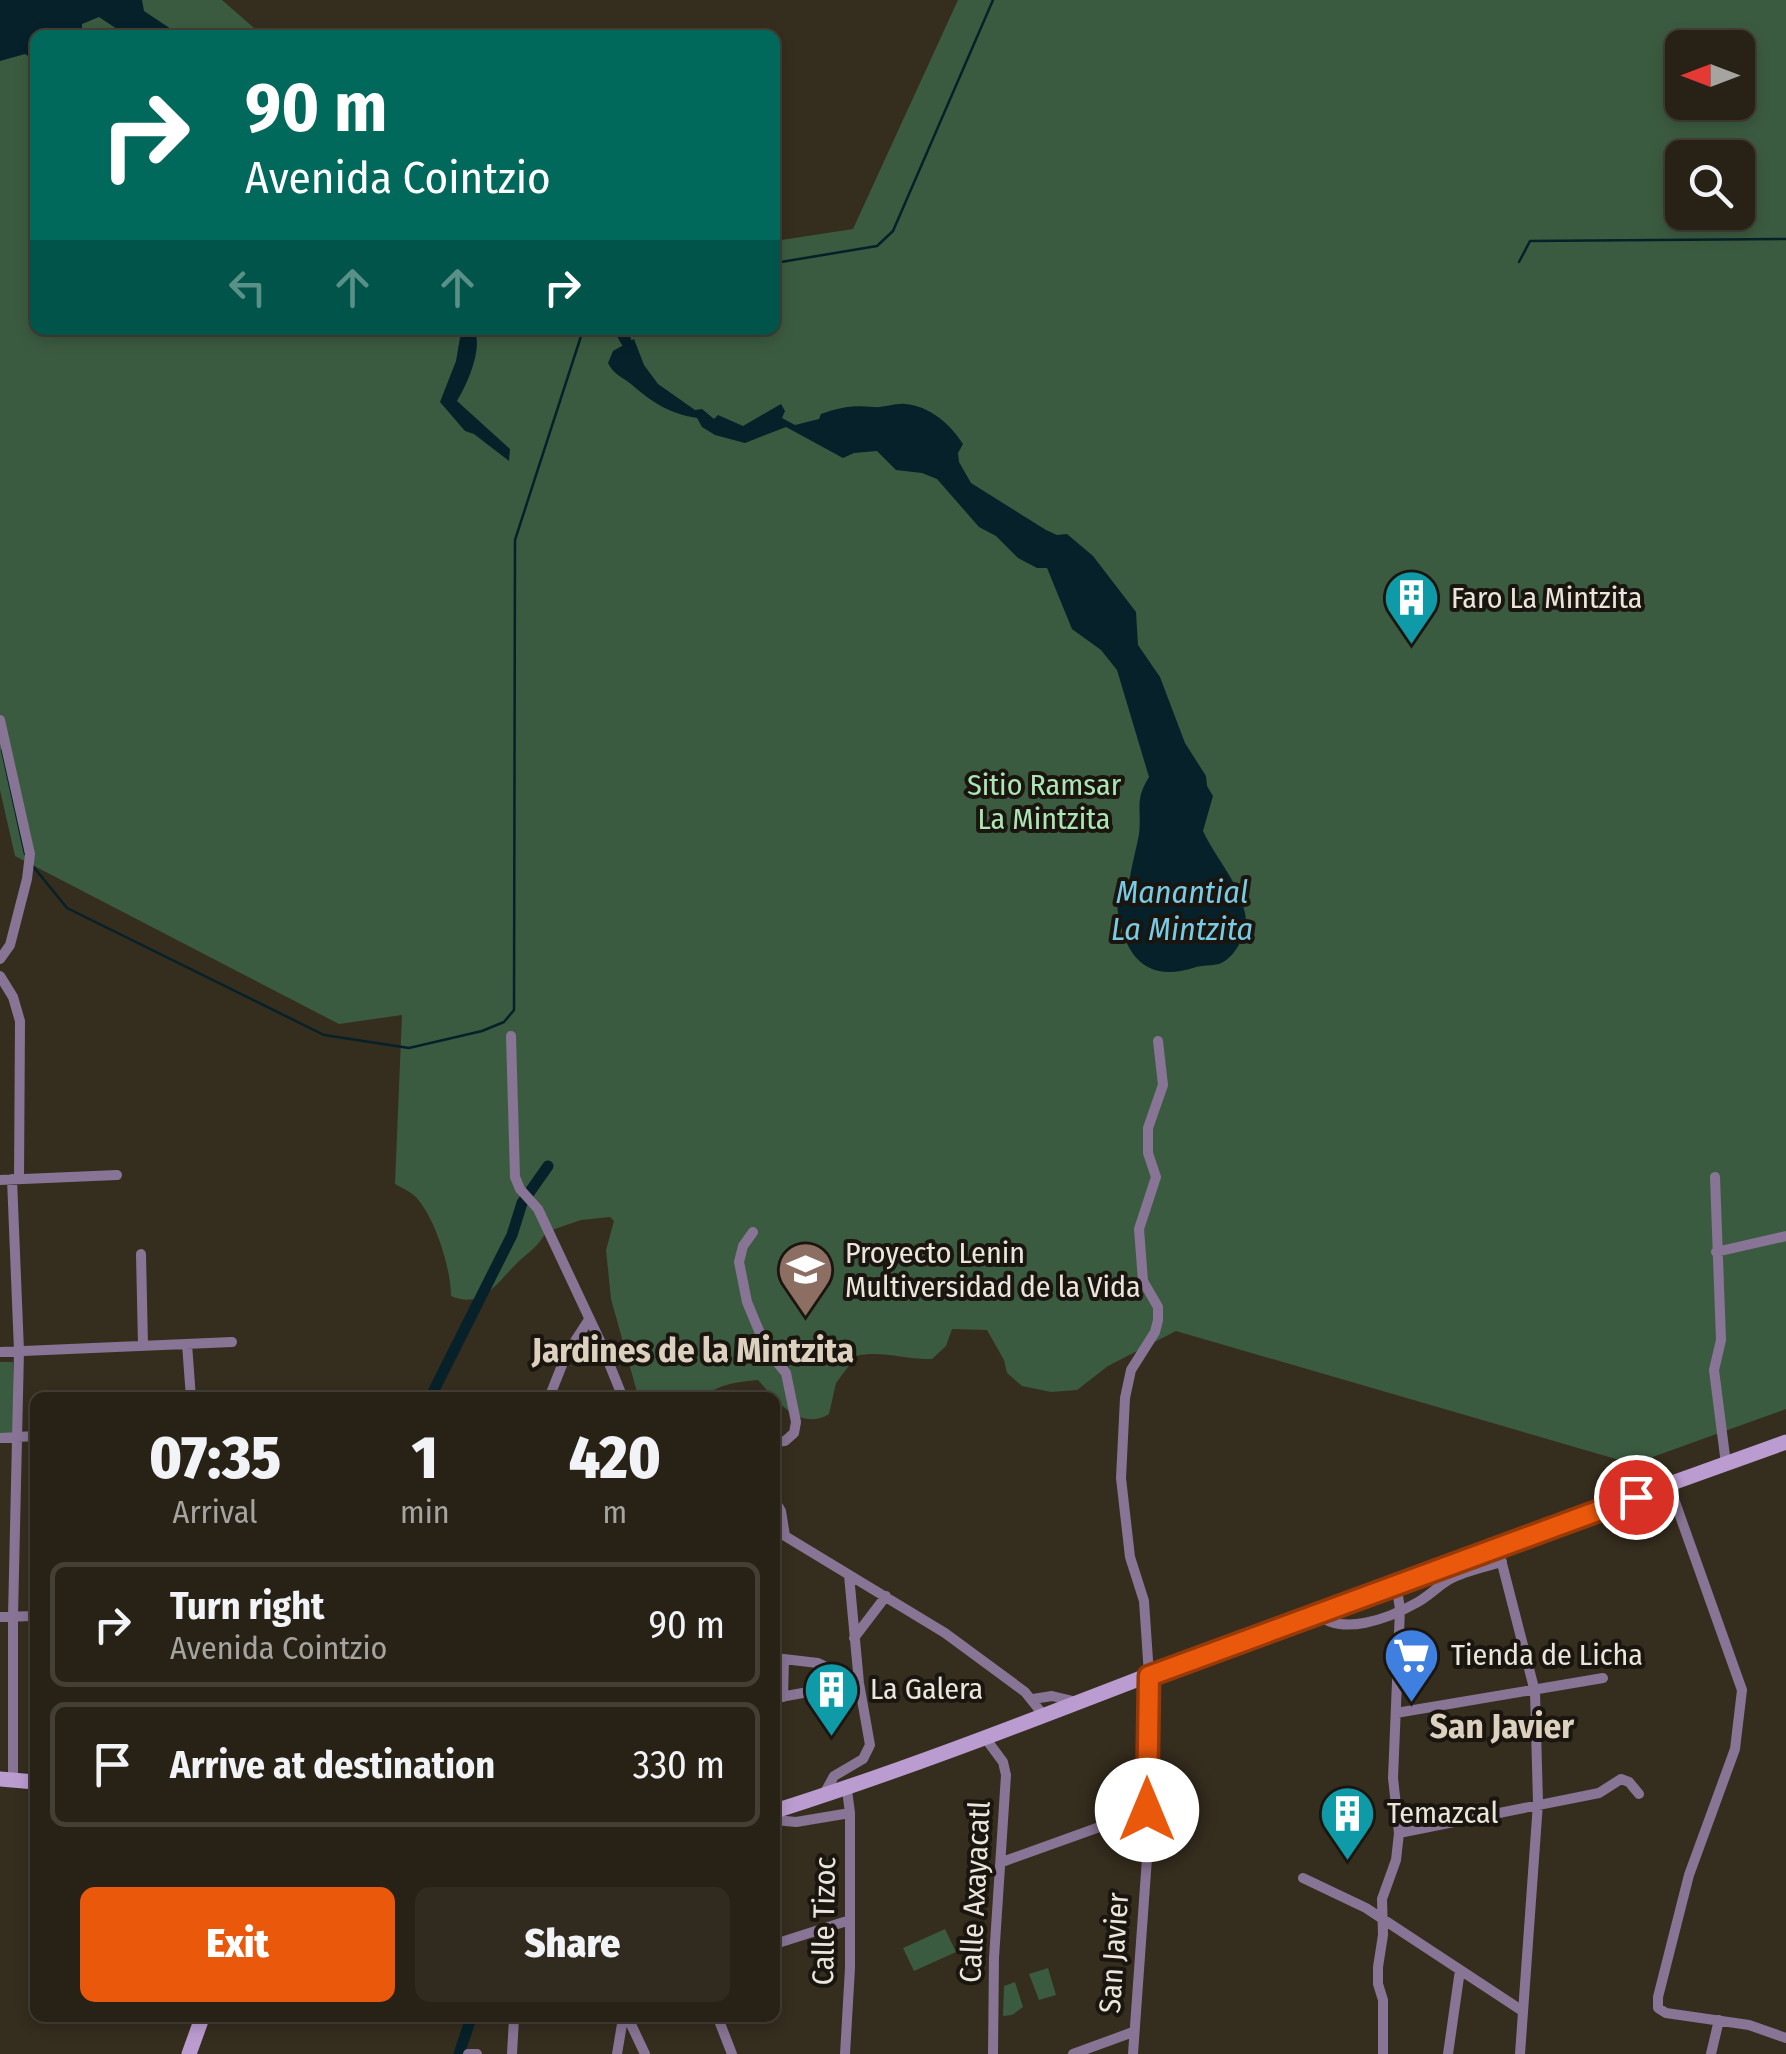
<!DOCTYPE html>
<style>
body{margin:0;font-family:"Fira Sans Condensed",sans-serif;background:#302a1f;color:#f1f3f6;height:100vh;display:flex;flex-direction:column;font-size:38px;white-space:nowrap}
*{box-sizing:border-box;margin:0}
p{font-size:32px;color:#a5a4a1}
.icon{flex:none;width:55px;height:55px;fill:none;stroke:currentColor;stroke-width:2;stroke-linecap:round;stroke-linejoin:round}
.map{position:relative;flex:1;overflow:hidden}
.drawer{position:absolute;left:30px;top:1392px;width:750px;height:630px;display:flex;flex-direction:column;background:#282216;border-radius:15px;box-shadow:0 5px 15px #0003,0 0 0 2px #443f35}
.drawer>*{flex:none}
.hud{position:absolute;left:30px;top:30px;width:750px;height:305px;border-radius:15px;box-shadow:0 5px 15px #0003,0 0 0 2px #443f35;background:#00695c;color:#fff;overflow:hidden}
.needle{width:65px;rotate:270deg}
.tools{position:absolute;left:1665px;top:30px;display:grid;gap:20px}
.tools a{display:grid;place-items:center;width:90px;height:90px;border-radius:15px;background:#282216;box-shadow:0 5px 15px #0003,0 0 0 2px #443f35;font-size:50px}
.pin{position:absolute;display:grid;place-items:center;width:85px;height:85px;color:#fff;margin:-42px;border:5px solid #fff;border-radius:50%;box-shadow:0 2px 10px #0007}
.me{position:absolute;width:110px;margin:-55px;rotate:0deg;stroke-linejoin:round;filter:drop-shadow(0 0 8px #0008)}
.turn{display:flex;align-items:center;gap:35px;height:210px;padding:0 50px;font-size:45px}
.turn .icon{width:130px;height:130px;stroke-width:2.5}
.turn b{display:block;font-size:70px;line-height:85px}
.lanes{display:flex;align-items:center;height:95px;padding:0 50px;background:#0003;justify-content:center;gap:50px;direction:ltr}
.lanes .off{opacity:.35}
.eta{display:flex;justify-content:space-evenly;align-items:center;height:170px;text-align:center}
.eta b{font-size:60px;font-weight:800;line-height:70px}
.primary-button{display:flex;gap:20px;margin-top:auto;padding:20px 50px}
.primary-button a{flex:1;height:115px;border-radius:15px;background:#ea580c;color:#fff;font-size:40px;font-weight:800;line-height:115px;text-align:center}
.primary-button a+a{background:#302a1f;color:#f1f3f6}
ul{padding:0;list-style:none}
li{display:flex;align-items:center;gap:30px;height:125px;margin:0 20px 15px;padding:0 30px;border:5px solid #443f35;border-radius:15px}
li div{flex:1}
li b{display:block;font-size:38px}
li em{font-style:normal}
.map>svg:first-child{display:block}
</style>
<div class="map">
<svg width="1786" height="2054" viewBox="0 0 1786 2054">
<rect width="100%" height="100%" fill="#352d1e"/>
<path fill="#3b5b40" fill-rule="evenodd" d="M0 0H222L262 35H35V330H775V241L853 229 958 0H1786V1409L1633 1464 1176 1331 1108 1366 1077 1390 1051 1392 1022 1386 1007 1373 1004 1360 987 1330 952 1329 946 1346 932 1359C905 1360 882 1350 856 1356L836 1383 829 1414C800 1432 776 1400 758 1380 740 1382 719 1383 705 1397 680 1397 663 1388 637 1392L611 1299 606 1250 614 1221 610 1217 581 1220 546 1232C538 1247 530 1251 518 1262 498 1281 483 1310 451 1296 451 1268 435 1218 416 1197 411 1192 402 1188 395 1184L402 1015 339 1024 15 856 0 790ZM1682 48H1738V102H1682ZM1682 158H1738V212H1682Z
M0 1362H13L15 1435H0Z
M945 1929 956 1952 914 1971 903 1948Z
M1048 1968 1056 1995 1039 2000 1029 1974Z
M1015 1982 1023 2007 1012 2015 1003 2016 1004 1986Z"/>
<path fill="#062129" d="M0 0H142L144 11 180 35H126L99 17 82 24V35H35V60L25 54 0 61Z
M433 330H475C482 351 468 382 457 401L510 449 509 461 474 434 465 431 440 402 456 361 461 332 440 333Z
M634 339 644 365 658 384 695 410 702 409 714 419 718 415 743 426 781 404 785 411 782 418 795 425 819 419 821 414C840 407 854 405 873 407 884 408 895 403 905 404 930 406 950 424 963 444L958 453 959 462 971 483 1046 530 1057 535 1067 534 1093 556 1136 612 1138 645 1160 677 1185 743 1206 776 1207 786 1213 796 1203 831C1216 859 1239 882 1245 913 1249 931 1236 958 1219 964 1211 966 1203 965 1196 967 1151 982 1128 962 1119 918 1116 904 1116 893 1129 884 1131 867 1136 851 1139 834 1142 809 1134 801 1149 777L1117 670 1101 650 1072 629 1047 568H1037L1018 558 996 536 979 527 937 479 922 473 896 470 877 451 854 453 843 458 786 427 745 443 715 435 702 427 697 418C668 413 653 403 631 384 621 376 614 375 608 363L613 351Z"/>
<g fill="none" stroke-linecap="round" stroke-linejoin="round">
<path stroke="#062129" stroke-width="2.5" d="M1519 262 1530 241 1786 239
M775 263 877 246 893 231 993 0
M2 750 25 854
M32 865 67 908 324 1035 409 1048 482 1031 504 1022 514 1010 515 540 583 330"/>
<path stroke="#062129" stroke-width="11" d="M620 330 626 341
M430 1398 512 1235 522 1203 548 1166
M459 2054 471 2018"/>
<path stroke="#887495" stroke-width="10" d="M0 720 30 854 27 879 10 945 0 959
M0 976 13 997 20 1021 19 1179
M511 1036 515 1177 520 1189 538 1209 600 1341 623 1398
M1715 1177 1721 1340 1714 1370 1726 1464
M12 1179 19 1351 13 1617V1780
M0 1180 117 1175
M753 1232 743 1246 739 1262 747 1302 767 1350 786 1373 796 1422 794 1433 785 1441 775 1442
M1716 1252 1786 1236
M141 1254 143 1346
M187 1344 191 1398
M0 1352 232 1342
M549 1398 566 1355 588 1321
M0 1438 35 1436
M1669 1485 1742 1690 1735 1749 1689 1875 1658 1997V2008L1666 2013 1749 2025 1786 2038
M775 1501 781 1511 785 1536 945 1633 1025 1692 1045 1717
M1498 1548 1535 1692 1538 1803 1520 2054
M1316 1612C1340 1638 1390 1618 1418 1602 1429 1596 1438 1586 1450 1579 1465 1571 1485 1567 1502 1562
M0 1617 35 1616
M854 1638 886 1596
M775 1658 818 1663 859 1683
M783 1697 784 1659
M775 1698 858 1683
M1033 1699 1052 1696 1077 1702
M1396 1713 1603 1678
M986 1739 1003 1762 1006 1775 994 1958 993 2054
M823 1796 834 1776 863 1759 870 1745 859 1683 849 1575
M775 1820 796 1822 850 1813
M1399 1833 1599 1793 1621 1779 1629 1782 1639 1794
M1002 1862 1147 1810
M1303 1878 1366 1908 1521 2010
M775 1944 850 1920
M628 2018 645 2054
M718 2018 732 2054
M468 2054H477
M512 2054 514 2018
M617 2054 623 2018
M845 2054 850 1968V1813L847 1790
M1073 2054 1133 2032
M1133 2054 1147 1858 1149 1675 1144 1601 1130 1557 1121 1478 1125 1398 1131 1370 1155 1332 1158 1320V1307L1143 1281 1139 1229 1156 1177 1148 1153V1128L1163 1085 1158 1041
M1383 2054V2000L1378 1984V1967L1383 1935 1382 1899 1396 1860 1399 1833 1393 1778 1400 1609 1396 1583
M1448 2054 1460 1970
M1711 2054 1719 2020"/>
<path stroke="#bb9cd0" stroke-width="15" d="M0 1779 35 1782
M775 1811C958 1753 1135 1678 1315 1612 1472 1554 1629 1499 1786 1442
M189 2054 202 2018"/>
</g>
<g fill="none" stroke-linecap="round" stroke-linejoin="round">
<defs>
<path id="route" d="M1147 1810 1149 1676 1636 1497"/>
</defs>
<use href="#route" stroke="#983908" stroke-width="25"/>
<use href="#route" stroke="#ea580c" stroke-width="18"/>
</g>
<defs>
<symbol id="building-pin" viewBox="-11 -11 22 30"><path d="M0 17L-7.5 6A9.5 9.5 0 1 1 7.5 6Z" fill="#0f9aa8" stroke="#1a160f"/><path d="M-4-6H4V6H1V3H-1V6H-4ZM-2.5-4.3h1.7v1.8h-1.7ZM.8-4.3h1.7v1.8H.8ZM-2.5-1h1.7V.8h-1.7ZM.8-1h1.7V.8H.8Z" fill="#fff"/></symbol>
<symbol id="university-pin" viewBox="-11 -11 22 30"><path d="M0 17L-7.5 6A9.5 9.5 0 1 1 7.5 6Z" fill="#8d6e63" stroke="#1a160f"/><path d="M0-5L7-2L0 1L-7-2ZM-4 1L0 2.5L4 1V4Q0 6-4 4Z" fill="#fff"/></symbol>
<symbol id="supermarket-pin" viewBox="-11 -11 22 30"><path d="M0 17L-7.5 6A9.5 9.5 0 1 1 7.5 6Z" fill="#3f7fe0" stroke="#1a160f"/><path d="M-6-5.5h2.5l.6 2H6L4.5 2H-2.5L-4.4-4H-6ZM-1.5 3.2a1.3 1.3 0 1 0 .1 0ZM3 3.2a1.3 1.3 0 1 0 .1 0Z" fill="#fff"/></symbol>
</defs>
<g fill-rule="evenodd">
<use href="#building-pin" x="1380" y="566" width="63" height="86"/>
<use href="#university-pin" x="774" y="1238" width="63" height="86"/>
<use href="#supermarket-pin" x="1380" y="1624" width="63" height="86"/>
<use href="#building-pin" x="800" y="1658" width="63" height="86"/>
<use href="#building-pin" x="1316" y="1782" width="63" height="86"/>
</g>
<g text-anchor="middle" dominant-baseline="central" stroke-width="8" stroke-linejoin="round" paint-order="stroke">
<g font-size="30" fill="#ebe5dc" stroke="#1a160f" text-anchor="start">
<text x="1451" y="598">Faro La Mintzita</text>
<text x="845" y="1253">Proyecto Lenin<tspan x="845" dy="34">Multiversidad de la Vida</tspan></text>
<text x="1451" y="1655">Tienda de Licha</text>
<text x="870" y="1689">La Galera</text>
<text x="1387" y="1813">Temazcal</text>
</g>
<g font-size="30" fill="#ade6b5" stroke="#1a160f">
<text x="1044" y="785">Sitio Ramsar<tspan x="1044" dy="34">La Mintzita</tspan></text>
</g>
<g font-size="30" fill="#ebe5dc" stroke="#1a160f">
<text transform="translate(975 1892) rotate(-87)">Calle Axayacatl</text>
<text transform="translate(824 1921) rotate(-89)">Calle Tizoc</text>
<text transform="translate(1114 1953) rotate(-86)">San Javier</text>
</g>
<g font-size="32" font-style="italic" fill="#79cce6" stroke="#1a160f">
<text x="1182" y="892">Manantial<tspan x="1182" dy="37">La Mintzita</tspan></text>
</g>
<g font-size="35" font-weight="bold" fill="#dcd1be" stroke="#1a160f">
<text x="693" y="1350">Jardines de la Mintzita</text>
<text x="1502" y="1726">San Javier</text>
</g>
</g>
</svg>
<div class="tools">
<a><svg class="needle" viewBox="-14 -14 28 28"><path d="M0-13l5 13h-10z" fill="#e53935"/><path d="M0 13l5-13h-10z" fill="#a5a4a1"/></svg></a>
<a><svg class="icon" aria-label="search" viewBox="0 0 24 24"><circle cx="10" cy="10" r="6"/><path d="M15 15l6 6"/></svg></a>
</div>
<div class="pin" style="left:1636px;top:1497px;background:#d93025"><svg class="icon" aria-label="arrive" viewBox="0 0 24 24"><path d="M6 21V4h12l-3 4 3 4H6"/></svg></div>
<svg class="me" style="left:1147px;top:1810px" viewBox="-20 -20 40 40"><circle r="19" fill="#fff"/><path d="M0-13L10 11 0 6-10 11z" fill="#ea580c"/></svg>
<div class="hud">
<div class="turn"><svg class="icon" aria-label="right" viewBox="0 0 24 24"><path d="M7 20v-9h11M14 6l5 5-5 5"/></svg><div><b>90 m</b>Avenida Cointzio</div></div>
<div class="lanes"><svg class="icon off" aria-label="left" viewBox="0 0 24 24"><path d="M17 20v-9H6M10 6l-5 5 5 5"/></svg><svg class="icon off" aria-label="ahead" viewBox="0 0 24 24"><path d="M12 20V5M6 11l6-6 6 6"/></svg><svg class="icon off" aria-label="ahead" viewBox="0 0 24 24"><path d="M12 20V5M6 11l6-6 6 6"/></svg><svg class="icon" aria-label="right" viewBox="0 0 24 24"><path d="M7 20v-9h11M14 6l5 5-5 5"/></svg></div>
</div>
<section class="drawer">
<div class="eta">
<div><b>07:35</b><p>Arrival</p></div>
<div><b>1</b><p>min</p></div>
<div><b>420</b><p>m</p></div>
</div>
<ul>
<li><svg class="icon" aria-label="right" viewBox="0 0 24 24"><path d="M7 20v-9h11M14 6l5 5-5 5"/></svg><div><b>Turn right</b><p>Avenida Cointzio</p></div><em>90 m</em></li>
<li><svg class="icon" aria-label="arrive" viewBox="0 0 24 24"><path d="M6 21V4h12l-3 4 3 4H6"/></svg><div><b>Arrive at destination</b></div><em>330 m</em></li>
</ul>
<div class="primary-button"><a>Exit</a><a>Share</a></div>
</section>
</div>
